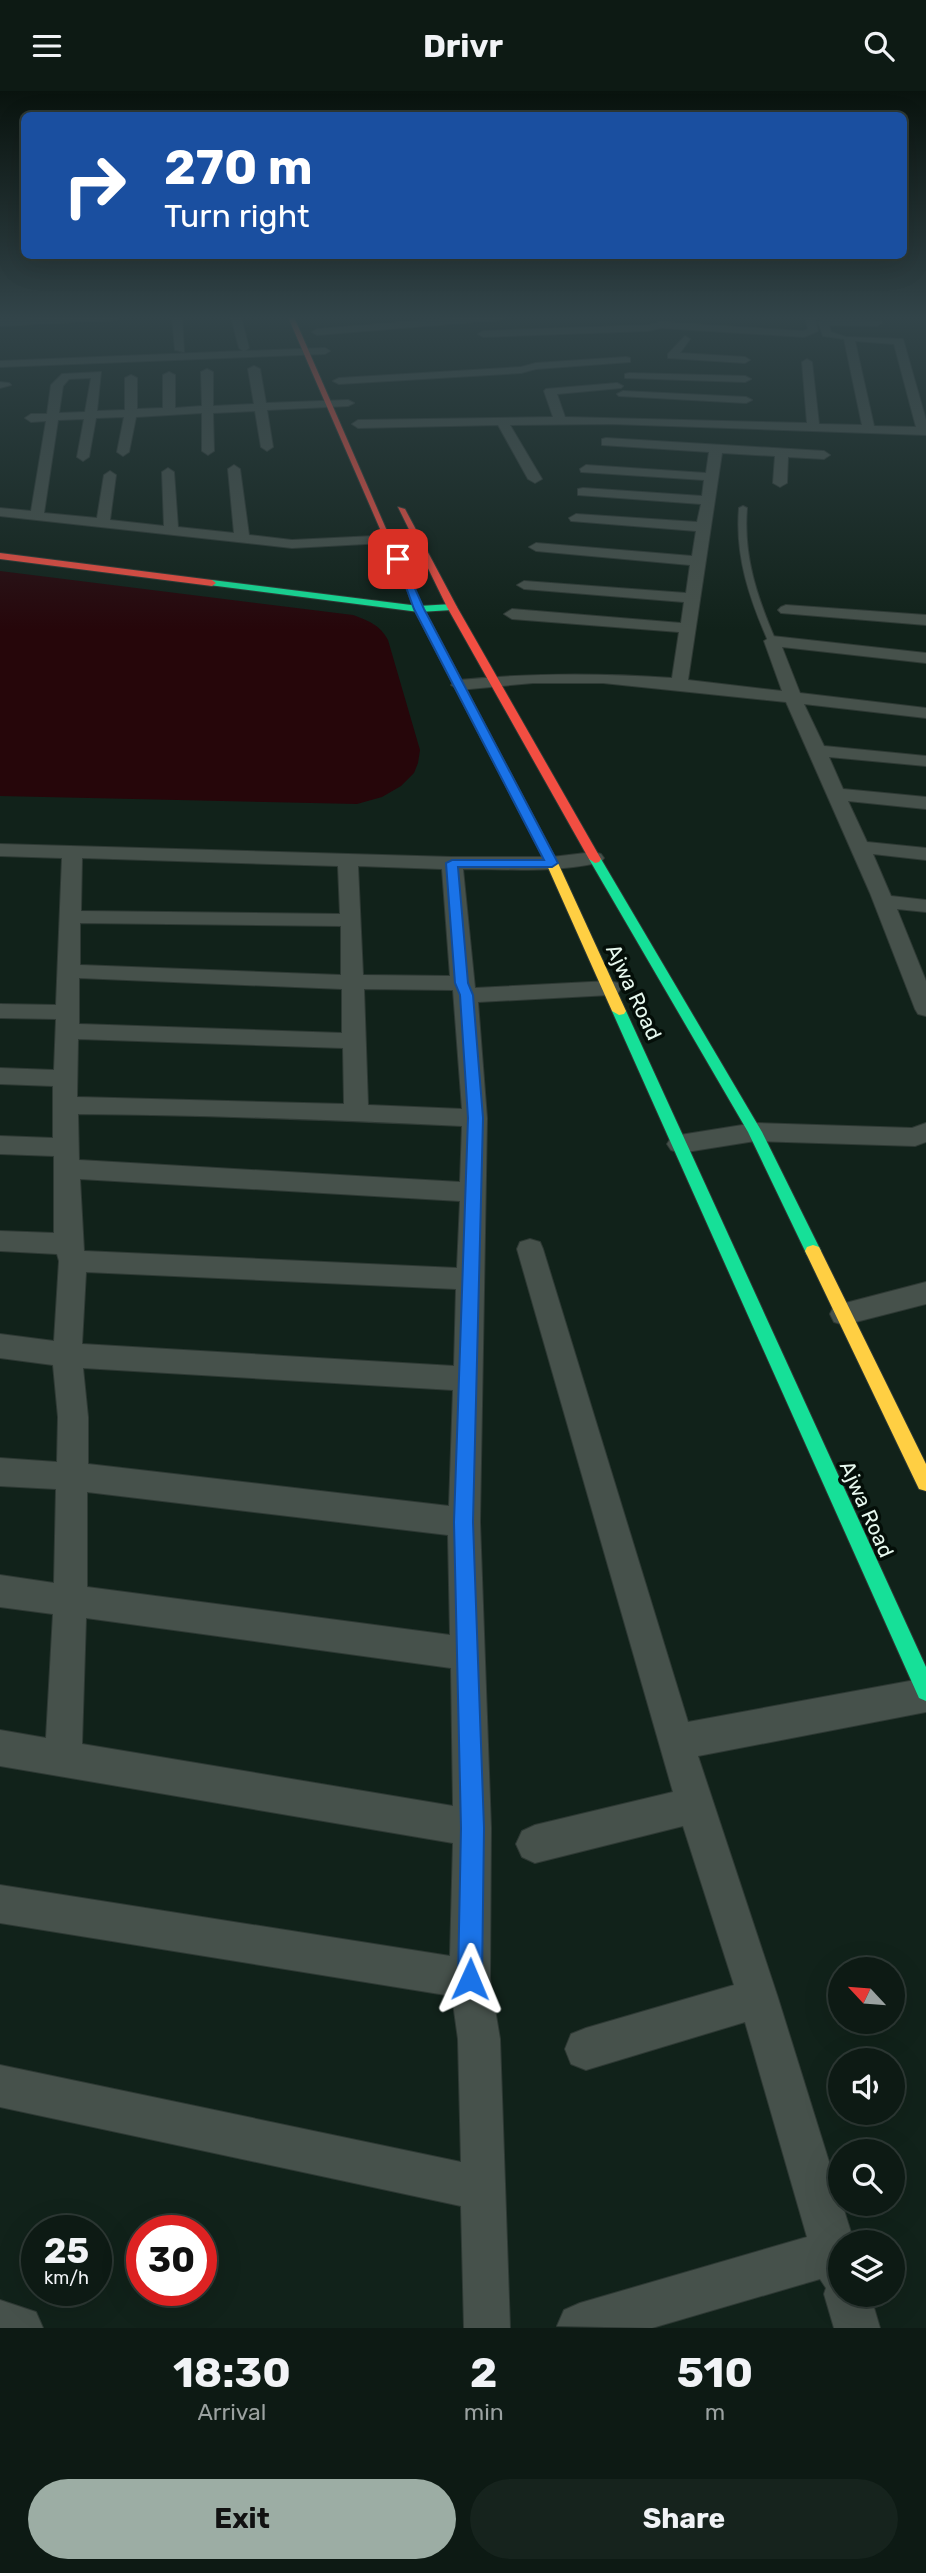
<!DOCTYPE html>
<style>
body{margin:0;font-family:Rubik,sans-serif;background:#16231d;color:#f1f3f6;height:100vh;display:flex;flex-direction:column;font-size:26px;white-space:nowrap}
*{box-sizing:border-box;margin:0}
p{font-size:23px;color:#9aa1a0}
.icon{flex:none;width:38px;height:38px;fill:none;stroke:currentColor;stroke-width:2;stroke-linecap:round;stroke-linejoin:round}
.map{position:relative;height:2237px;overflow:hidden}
.sheet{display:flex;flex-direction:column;background:#0d1a14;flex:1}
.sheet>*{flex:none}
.guide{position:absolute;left:21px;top:21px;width:886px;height:147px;border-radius:10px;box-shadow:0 7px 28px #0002,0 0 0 2px #2d3834;background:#1a4fa0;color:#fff;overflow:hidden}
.needle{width:46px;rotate:296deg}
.buttons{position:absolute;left:828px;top:1866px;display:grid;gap:14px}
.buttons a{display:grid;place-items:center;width:77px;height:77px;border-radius:50%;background:#0d1a14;box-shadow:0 7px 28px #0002,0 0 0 2px #2d3834;font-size:35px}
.speed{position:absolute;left:21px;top:2124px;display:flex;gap:14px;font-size:35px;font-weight:700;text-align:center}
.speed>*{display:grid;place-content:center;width:91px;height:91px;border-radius:50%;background:#0d1a14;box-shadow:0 7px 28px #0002,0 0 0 2px #2d3834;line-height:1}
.speed small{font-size:18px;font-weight:400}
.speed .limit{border:10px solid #d22;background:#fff;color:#111}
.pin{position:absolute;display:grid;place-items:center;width:60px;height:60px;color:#fff;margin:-30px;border-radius:14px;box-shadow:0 4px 10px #0006}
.me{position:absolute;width:77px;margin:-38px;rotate:1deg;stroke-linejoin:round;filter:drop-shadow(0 0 5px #0008)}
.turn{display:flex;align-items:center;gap:24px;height:147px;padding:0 28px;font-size:32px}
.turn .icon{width:91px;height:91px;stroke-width:2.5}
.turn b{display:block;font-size:49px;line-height:60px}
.eta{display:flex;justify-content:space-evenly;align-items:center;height:119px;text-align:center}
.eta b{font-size:42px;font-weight:700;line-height:49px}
.primary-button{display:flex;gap:14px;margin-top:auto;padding:14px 28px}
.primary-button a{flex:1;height:80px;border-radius:42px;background:#9cada4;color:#111;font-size:28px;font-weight:700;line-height:80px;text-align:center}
.primary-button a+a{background:#16231d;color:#f1f3f6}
header{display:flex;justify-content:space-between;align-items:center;height:91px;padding:0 28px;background:#0d1a14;font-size:32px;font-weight:700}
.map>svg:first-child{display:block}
</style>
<header><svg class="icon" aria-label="menu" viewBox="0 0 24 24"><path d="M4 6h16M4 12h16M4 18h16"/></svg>Drivr<svg class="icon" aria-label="search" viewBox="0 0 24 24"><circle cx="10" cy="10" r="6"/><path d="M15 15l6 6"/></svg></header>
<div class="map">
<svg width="926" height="2237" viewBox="0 0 926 2237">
<rect width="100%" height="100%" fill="#11221a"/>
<path fill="#26060a" d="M0 480 353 524C369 530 380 534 388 549L420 659 418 672 414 682 401 695 382 706 357 713 0 705Z"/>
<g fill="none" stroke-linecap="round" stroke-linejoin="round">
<defs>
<path id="lane" d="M743 415 747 417C743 465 757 506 776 550L772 553 768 550C749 506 735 465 739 417Z"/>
<path id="street" d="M59 226H121L116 229 0 235V229Z
M172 226H182L184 261 175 259Z
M231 226H241L249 257 245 260 325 257 330 260 325 263 0 276V270L243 260 239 257Z
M464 226H505L500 229 317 244 312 241 317 238Z
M805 226H815L818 240 804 246 661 237 648 240 483 246 478 243 483 240 648 234 661 231 803 240 808 238Z
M823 228 881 230 882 232 877 235 829 234 831 241 846 246 903 248 926 329V344L612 333 510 334 542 388 535 392 528 388 498 334 358 337 352 333 358 329 553 326 544 300 546 298 617 292 623 295 621 297 557 303 565 326 807 332 802 271 807 268 812 271 819 333 862 334 844 248 823 245 818 231ZM855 250 894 253 916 336 874 335Z
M685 245 690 248 680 262 745 266 750 269 745 272 668 267V263Z
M626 266 630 267V271L536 278 521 282 339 293 333 290 339 287 521 276 536 272Z
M254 275 260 278 266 312 348 309 354 312 348 315 267 319 273 356 267 360 261 356 255 320 213 322 214 360 208 364 202 360V322L136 326 129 361 123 365 117 361 124 326 96 327 89 366 83 370 77 366 84 328 58 329 44 422 97 427 104 384 110 380 116 384 110 429 164 435 162 381 168 377 174 381 178 436 234 442 228 378 234 374 240 378 249 444 292 449 416 443 423 447 421 450 292 457 0 425V417L31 420 46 330 31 331 25 327 31 323H47L51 294 62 283 101 281 97 320 125 319V287L131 284 137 287V318L163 317V284L169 281 175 284V317L202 315 201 281 207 278 213 281V315L254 313 248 278ZM91 287 85 321 59 322 63 295 69 288Z
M629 282 745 285 751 288 745 291 625 287V283Z
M0 291 9 292 11 294 0 297Z
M623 300 746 306 752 309 746 312 619 305 617 303Z
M606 347 824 360 830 364 824 368 788 366 787 392 780 396 773 392 775 365 722 362 688 589 782 600 764 550 772 545 926 562V572L782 556 800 602 926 617V627L804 613 824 655 926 665V675L829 666 843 698 926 706V718L848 710 867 751 926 757V769L873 763 891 805 926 809V821L897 818 926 890V925L918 923 915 918 870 802 786 611 603 592H533L459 599 451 594 459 589C532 582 599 582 672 587L679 541 512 528 504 523 512 518 681 532 684 511 524 498 517 494 524 490 686 502 690 474 536 460 529 456 536 452 692 465 696 440 571 430 569 427 576 423 697 431 701 413 578 404V398L583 397 702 405 704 389 581 381 580 378 586 374 706 382 709 361 602 354V348Z
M786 514 926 524V534L781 522 778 519 781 516Z
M0 753 452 766H552L594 761 601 763 604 767 601 771C556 782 508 778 463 778L475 897 610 890 618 892 621 897 618 902 610 904 478 911 487 1027 480 1431 491 1737 490 1888 500 1948 510 2237H464L461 2115 0 2016V1974L461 2071 458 1948 452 1905 0 1832V1794L450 1865 453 1752 0 1675V1639L46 1647 53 1523 0 1516V1484L54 1492 56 1398 0 1395V1367L57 1371 58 1326 53 1274 0 1267V1243L54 1250 59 1170 57 1163 0 1160V1140L54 1142V1065L0 1063V1045L53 1047V995L0 993V977L54 979 56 928 0 927V913L56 914 62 767 0 765ZM82 767 338 775 340 823 81 820ZM358 775 442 778 450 885 363 884ZM80 832 341 835V884L80 874ZM79 887 342 898V942L79 933ZM364 898 453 899 462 1018 368 1014ZM78 948 343 957 344 1013 77 1006ZM78 1023C206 1024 334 1029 462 1035L460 1091 79 1069ZM80 1088 460 1110 457 1177 84 1160ZM86 1181 456 1198 454 1275 82 1253ZM83 1277 453 1299 449 1415 88 1373V1326ZM87 1401 448 1444 450 1544 87 1496ZM86 1527 451 1577 453 1715 82 1653Z
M755 1032 912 1037 926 1032V1051L915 1055 755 1050 680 1062 671 1059 667 1053 671 1047 680 1044Z
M530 1148 540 1151 543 1158 688 1631 926 1587V1621L698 1665 778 1907 854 2151H840V2203H870L880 2237H834L824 2203 826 2197 820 2188 652 2237 557 2235 564 2219 580 2212 807 2146 745 1931 586 1979 571 1973 565 1958 571 1943 586 1937 734 1894 683 1735 535 1772 522 1766 516 1753 522 1740 535 1734 673 1701 517 1158 520 1151Z
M926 1191V1213L844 1234 834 1231 830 1223 834 1215Z
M0 2209 36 2221 43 2237H0Z"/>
<path id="fast" d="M212 489 419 515 452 513 457 516 452 519 419 521 209 494V490Z
M595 764 601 768 762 1041 821 1160 819 1164H807L748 1041 589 768Z
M619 916 626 920 926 1576V1610L919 1607 612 920Z"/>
<path id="slow" d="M401 482 408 484 424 518 558 772 626 920 624 923 619 924 612 920 546 772 414 518Z
M813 1154 819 1156 821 1160 926 1373V1400L919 1398 805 1160 807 1156Z"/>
<path id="jam" d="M288 226H294L407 486 400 484Z
M398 416 405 418 457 516 601 768 599 771 595 772 589 768 447 516Z
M0 462 212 489 216 492 212 495 0 468Z"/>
</defs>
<use href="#lane" stroke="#2e3934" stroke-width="2"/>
<use href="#street" stroke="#2e3934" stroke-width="2"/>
<use href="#fast" stroke="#2e3934" stroke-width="2"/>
<use href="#slow" stroke="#2e3934" stroke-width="2"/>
<use href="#jam" stroke="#2e3934" stroke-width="2"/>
<use href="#lane" fill="#46514b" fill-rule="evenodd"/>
<use href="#street" fill="#46514b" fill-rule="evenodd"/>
<use href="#fast" fill="#16e098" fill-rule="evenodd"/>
<use href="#slow" fill="#ffcf43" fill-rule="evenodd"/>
<use href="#jam" fill="#f24e42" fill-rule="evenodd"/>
</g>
<linearGradient id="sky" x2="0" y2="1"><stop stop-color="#09130e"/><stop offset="0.42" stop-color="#324449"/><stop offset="1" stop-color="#324449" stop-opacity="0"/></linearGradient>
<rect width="926" height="539" fill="url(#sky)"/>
<path fill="#1a73e8" stroke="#114b97" stroke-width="2" d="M395 466 402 468 424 518 558 772 552 776H458L468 892 473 904 483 1027 473 1431 484 1737 482 1888 479 1897 470 1900 462 1897 458 1888 461 1737 454 1431 468 1027 460 904 455 892 446 772 452 769H544L414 518Z"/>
<g text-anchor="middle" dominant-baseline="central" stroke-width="7" stroke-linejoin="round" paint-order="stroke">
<g font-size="21" fill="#e7f8ee" stroke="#040e08">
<text transform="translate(634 901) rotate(65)">Ajwa Road</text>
<text transform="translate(867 1418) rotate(66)">Ajwa Road</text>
</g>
</g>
</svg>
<div class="buttons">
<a><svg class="needle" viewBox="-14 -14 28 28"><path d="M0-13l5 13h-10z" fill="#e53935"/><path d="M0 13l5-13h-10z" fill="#9aa1a0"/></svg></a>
<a><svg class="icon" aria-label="sound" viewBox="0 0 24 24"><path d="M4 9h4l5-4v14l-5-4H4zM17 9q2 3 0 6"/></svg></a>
<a><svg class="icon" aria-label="search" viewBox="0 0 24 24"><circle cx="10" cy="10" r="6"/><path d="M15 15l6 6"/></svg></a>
<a><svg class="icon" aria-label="layers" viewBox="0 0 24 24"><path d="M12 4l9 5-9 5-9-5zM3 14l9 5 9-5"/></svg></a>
</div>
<div class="speed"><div>25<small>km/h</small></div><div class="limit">30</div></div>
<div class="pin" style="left:398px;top:468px;background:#d93025"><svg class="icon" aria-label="arrive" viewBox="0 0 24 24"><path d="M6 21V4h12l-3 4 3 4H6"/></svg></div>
<svg class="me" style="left:470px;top:1888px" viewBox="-20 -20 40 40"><path d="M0-17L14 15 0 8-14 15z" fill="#1a73e8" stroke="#fff" stroke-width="4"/></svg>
<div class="guide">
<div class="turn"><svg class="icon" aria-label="right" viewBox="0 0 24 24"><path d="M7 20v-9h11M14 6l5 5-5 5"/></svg><div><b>270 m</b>Turn right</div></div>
</div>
</div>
<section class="sheet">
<div class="eta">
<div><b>18:30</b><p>Arrival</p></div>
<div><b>2</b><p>min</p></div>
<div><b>510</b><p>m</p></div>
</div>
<div class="primary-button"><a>Exit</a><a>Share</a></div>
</section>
